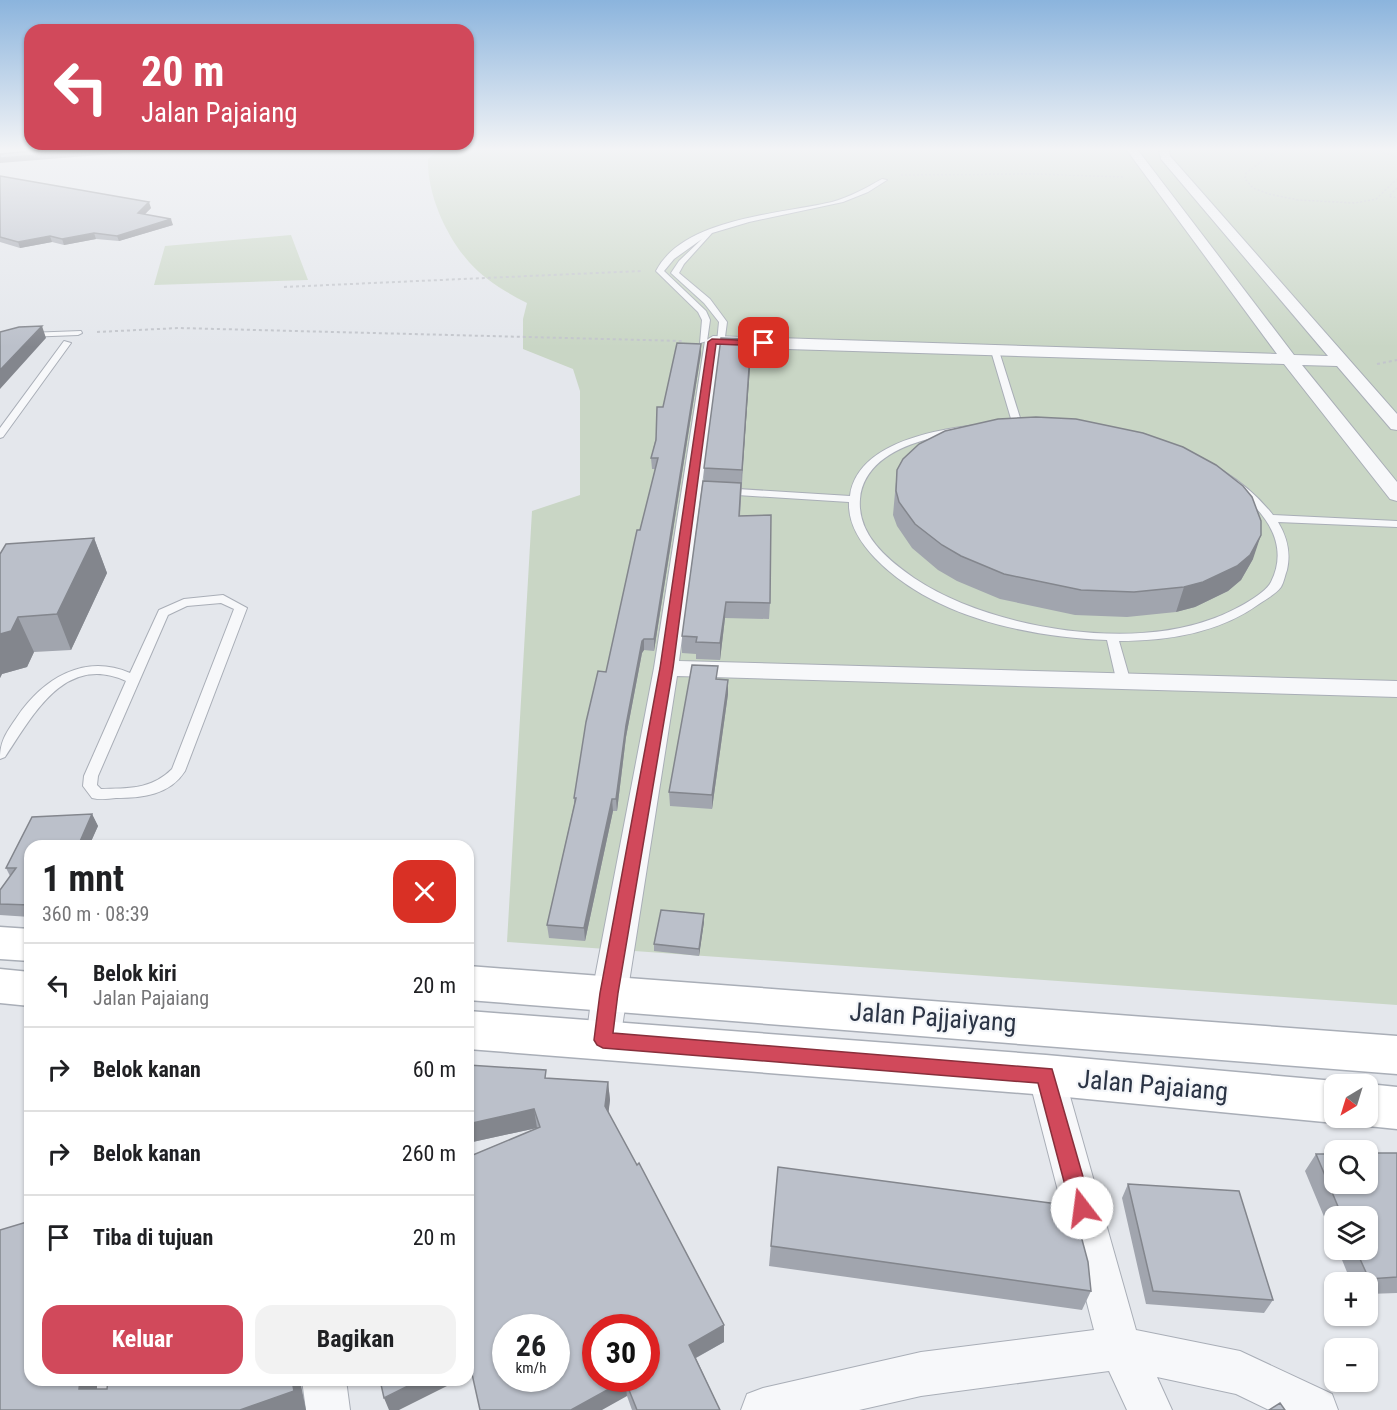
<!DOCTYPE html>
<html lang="id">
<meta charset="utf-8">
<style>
body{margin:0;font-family:"Roboto Condensed",sans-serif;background:#f2f2f2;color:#202124;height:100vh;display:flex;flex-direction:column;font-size:22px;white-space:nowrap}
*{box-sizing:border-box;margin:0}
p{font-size:20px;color:#757577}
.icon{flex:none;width:33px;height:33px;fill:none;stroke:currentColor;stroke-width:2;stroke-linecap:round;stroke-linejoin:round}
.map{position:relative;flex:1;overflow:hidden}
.details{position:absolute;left:24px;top:840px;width:450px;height:546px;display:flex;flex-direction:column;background:#fff;border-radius:18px;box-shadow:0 2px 4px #0004}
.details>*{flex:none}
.banner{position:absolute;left:24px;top:24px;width:450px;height:126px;border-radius:18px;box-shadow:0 2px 4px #0004;background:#d1495b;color:#fff;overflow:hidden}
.needle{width:39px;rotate:218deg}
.controls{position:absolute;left:1324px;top:1074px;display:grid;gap:12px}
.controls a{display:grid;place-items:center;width:54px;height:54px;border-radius:12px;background:#fff;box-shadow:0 2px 4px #0004;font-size:30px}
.speed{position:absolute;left:492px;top:1314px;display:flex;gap:12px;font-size:30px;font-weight:700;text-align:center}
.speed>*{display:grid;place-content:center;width:78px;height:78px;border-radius:50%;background:#fff;box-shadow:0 2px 4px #0004;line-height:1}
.speed small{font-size:15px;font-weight:400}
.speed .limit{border:9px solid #d22;background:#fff;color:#111}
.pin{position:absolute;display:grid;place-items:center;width:51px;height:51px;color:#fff;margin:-26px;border-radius:12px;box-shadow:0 3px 9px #0006}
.me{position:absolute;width:66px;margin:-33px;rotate:345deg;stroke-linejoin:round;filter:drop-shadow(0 0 4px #0008)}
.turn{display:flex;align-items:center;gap:21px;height:126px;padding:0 18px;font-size:27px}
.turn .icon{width:78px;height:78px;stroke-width:2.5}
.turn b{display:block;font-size:42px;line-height:51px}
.round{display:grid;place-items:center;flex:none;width:63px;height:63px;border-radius:18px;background:#f2f2f2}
.summary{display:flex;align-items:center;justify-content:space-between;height:102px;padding:0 18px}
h1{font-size:36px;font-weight:700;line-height:45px}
.primary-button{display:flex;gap:12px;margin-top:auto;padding:12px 18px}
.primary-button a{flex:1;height:69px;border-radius:18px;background:#d1495b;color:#fff;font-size:24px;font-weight:700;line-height:69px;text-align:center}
.primary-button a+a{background:#f2f2f2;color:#202124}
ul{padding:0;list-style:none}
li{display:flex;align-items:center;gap:18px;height:84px;padding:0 18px;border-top:2px solid #e0e0e0}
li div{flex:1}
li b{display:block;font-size:22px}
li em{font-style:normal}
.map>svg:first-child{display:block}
</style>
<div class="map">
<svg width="1397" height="1410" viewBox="0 0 1397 1410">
<rect width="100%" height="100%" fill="#e4e7ec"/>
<path fill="#c9d6c5" d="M440 149H1397V1005L507 942 532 511 580 495V391L573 369 523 349V319L527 303C507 293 484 279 469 262 446 236 427 194 428 159Z
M291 235 308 280 154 285 165 246Z"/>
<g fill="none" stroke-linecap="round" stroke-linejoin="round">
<defs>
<path id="lane" d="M882 179 887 180 868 192 843 202 749 222 712 233 684 264 679 273 710 299 727 322 724 344 717 342 719 322 704 303 671 273 679 261 702 239 674 259 664 271 706 311 710 320 707 341 700 343 702 320 698 312 656 271C683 218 781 214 832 202 850 197 866 188 882 179Z
M81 331 82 333 78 335 0 338V334Z
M64 341 71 343 3 437 0 438V428Z
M995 348 999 351 1021 421C1108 427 1215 441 1273 515L1397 521V527L1278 522C1287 537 1291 552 1287 570 1285 575 1284 582 1281 587 1276 594 1266 599 1259 604 1219 633 1168 641 1119 641L1131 683 1124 687 1117 683 1107 640C1027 637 932 617 875 558 860 542 848 524 849 502L722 494 717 491 722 488 850 496C858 434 963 425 1012 422L991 351ZM1017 427C1059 430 1101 433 1142 445 1194 459 1306 512 1271 582 1264 596 1227 614 1212 619 1128 651 988 628 914 578 888 560 857 535 860 499 866 436 969 430 1017 427Z
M223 595 247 608 185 771C170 795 142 798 116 798 108 799 100 800 92 798L83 786 84 776 126 681C65 653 33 715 5 757L0 759C0 740 7 732 17 717 43 679 84 653 130 673L159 610 184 599ZM221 603 234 609 172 769C151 790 128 788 101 789L97 785 98 776 168 615 187 606Z"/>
<path id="street" d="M60 149 55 152 0 156V150Z
M1126 149H1137L1294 355 1328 356 1161 159 1159 149H1169L1170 156 1397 414V430L1391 429 1337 366 1302 365 1397 482V501L1390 499 1284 364 720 347 679 661 1397 681V697L677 676 620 1040 615 1050 603 1055 591 1050 586 1040 592 993 654 668 705 341 713 336 1277 354Z
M1046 1060 1059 1064 1064 1075 1136 1330 1240 1351 1332 1394 1338 1410H1269L1236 1394 1157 1377 1172 1410H1127L1109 1371 921 1396 859 1410H741L747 1394 763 1388 921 1352 1094 1330 1028 1075 1033 1064Z
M302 1380H346L350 1410H306Z"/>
<path id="secondary" d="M0 927 30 929V961L0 959Z
M468 966 1397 1036V1074L468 1000Z
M0 969 30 972V1006L0 1003Z
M468 1011 1046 1055 1335 1081 1344 1084H1335V1118H1349L1335 1123 1046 1095 468 1049Z
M1367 1084H1368L1397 1087V1129L1368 1126 1351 1120 1350 1118H1368Z"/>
</defs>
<use href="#lane" stroke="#a9aeb7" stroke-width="2"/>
<use href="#street" stroke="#a9aeb7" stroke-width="2"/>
<use href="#secondary" stroke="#a9aeb7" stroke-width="3"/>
<path stroke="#c2c5cb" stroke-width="1.5" stroke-dasharray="2 2" stroke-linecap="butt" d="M1279 149 1246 173 1245 179 1253 188 1269 194 1298 200 1355 203 1376 199 1397 179
M1372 149 1397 157
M901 175 1035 174 1125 177
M1397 188 1389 196 1397 198"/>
<path stroke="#c2c5cb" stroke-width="2" stroke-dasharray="3 3" stroke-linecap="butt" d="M284 287 641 271
M97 332 179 328 683 341
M1377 364 1397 360"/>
<use href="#lane" fill="#f7f8fa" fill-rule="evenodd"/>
<use href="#street" fill="#f7f8fa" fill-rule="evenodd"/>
<use href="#secondary" fill="#fff" fill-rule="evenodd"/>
</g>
<path fill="#a1a5ae" d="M0 176 151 208 145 214 173 225 119 241 96 239 64 245 52 242 20 248 0 242Z
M751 339 740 516 770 603 769 619 725 618 720 660 696 659V654L682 653V636L704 481V468Z
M701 353 654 651 644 650 642 653 626 737 617 811H613L585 941 549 938 547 925 574 805V798L606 672 655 469H652L651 458 663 407Z
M897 470 1253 559 1241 580 1228 591 1195 607 1176 612 1127 617 1075 615 1000 599 957 581 938 570 912 548 897 526 893 515Z
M94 538 107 573 71 650 34 652 27 667 2 674 0 678V554Z
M718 679 728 680V694L712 809 670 806 669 792Z
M92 814 98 826 89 846H30V917L0 915V890L10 876 6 868 32 817Z
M704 922 699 956 654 951V944Z
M468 1065 547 1078 608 1082 610 1100 608 1113 724 1325V1342L696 1358 720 1410H632L627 1396 472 1373 468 1375V1157L537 1128 468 1143Z
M1397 1153V1293L1368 1294V1282H1351L1338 1250H1368V1216H1335V1243L1305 1171 1316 1154Z
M778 1167 1091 1291 1082 1310 769 1266Z
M1128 1184 1273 1300 1264 1313 1146 1304 1122 1198Z"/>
<path fill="#83868d" d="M116 149H174L0 163V158Z
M149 202 151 208 140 219 138 213Z
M171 219 173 225 119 241 117 236Z
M94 233 96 239 64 245 62 239Z
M50 236 52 242 20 248 18 242Z
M42 326 46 338 0 389V370Z
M751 339V355L741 488 742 470Z
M701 344V353L654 651V639Z
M1261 535 1253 559 1241 580 1228 591 1195 607 1176 612 1184 587Z
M94 538 107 573 71 650 57 614Z
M726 602 725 618 720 660V643Z
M18 617 34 652 27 667 2 674 0 678V634Z
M644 639V650L642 653 626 737 617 811 616 799 626 725 642 641Z
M728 680V694L712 809V795Z
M612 799 613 811 585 941 584 928Z
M92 814 98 826 89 846H78Z
M704 914V922L699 956V949Z
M608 1082 610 1100 607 1125 605 1106Z
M534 1109 537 1128 468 1143V1124Z
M724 1325V1342L690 1361 689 1345Z
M468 1356 473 1373 468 1375Z
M80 1380H97V1410L79 1389Z
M292 1380H300L306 1410H240Z
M420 1380H459L399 1410H389L384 1398Z
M625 1380 627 1396 602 1410H571Z"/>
<path fill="#bbc0ca" stroke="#83868d" stroke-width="1.5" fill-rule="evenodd" d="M54 149H116L0 158V154Z
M0 176 149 202 138 213 171 219 117 236 94 233 62 239 50 236 18 242 0 237Z
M42 326 0 370V332L19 327Z
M721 338 751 339 742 470 704 468Z
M677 343 701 344 654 639H644L642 641 626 725 616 799H612L584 928 547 925 576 798H574L586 722 598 671 606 672 637 530H640L658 458H651L656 440 657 407H663Z
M1036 417 1076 419 1143 433 1183 447 1216 465 1243 486 1252 497 1261 521V535L1250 555 1237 566 1203 582 1184 587 1134 592 1081 590 1004 574 961 556 942 545 915 524 899 502 896 491 897 470 903 459 919 444 945 431 998 419Z
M703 481 741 483 739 516 771 515 770 603 726 602 720 643 696 642 697 637 682 636Z
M94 538 57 614 18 617 11 631 0 634V554L6 544Z
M692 665 718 666 716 679 728 680 712 795 669 792Z
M92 814 78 846H30V905L0 904V890L16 868H6L32 817Z
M661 910 704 914 699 949 654 944Z
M468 1065 546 1070 545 1078 608 1082 605 1106 637 1165 639 1163 724 1325 689 1345 720 1410H637L625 1380 571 1410H480L468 1356V1157L540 1127 534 1109 468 1124ZM506 1328H556V1378H506ZM596 1328H646V1378H596Z
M1368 1153H1397V1277L1369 1279 1356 1250H1368V1216H1342L1316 1154H1335V1184H1368Z
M778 1167 1073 1206 1088 1262 1091 1291 771 1246Z
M1128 1184 1239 1191 1273 1300 1153 1291Z
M30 1221V1380H80L79 1389H107L108 1380H292L294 1391 240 1410H0V1230Z
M380 1380H420L384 1398Z
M1280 1403 1285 1410H1269Z"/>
<linearGradient id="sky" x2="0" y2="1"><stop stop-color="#8bb4dd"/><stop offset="0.43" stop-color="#f3f4f6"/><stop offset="1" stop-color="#f3f4f6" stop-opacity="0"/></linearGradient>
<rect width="1397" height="347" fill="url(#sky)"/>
<path fill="#d1495b" stroke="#882f3b" stroke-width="1.5" d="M712 339 764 341 768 343 764 346 716 344 673 668 618 993 613 1033 1052 1069 1092 1208 1089 1215 1082 1218 1074 1215 1071 1208 1038 1083 603 1048 597 1045 594 1040 600 993 660 668 708 342Z"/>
<g text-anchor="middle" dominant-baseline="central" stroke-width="4.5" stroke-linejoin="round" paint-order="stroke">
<g font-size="26" fill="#2b3445" stroke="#f4f6f9">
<text transform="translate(933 1017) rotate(4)">Jalan Pajjaiyang</text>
<text transform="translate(1153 1085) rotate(5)">Jalan Pajaiang</text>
</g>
</g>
</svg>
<div class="controls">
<a><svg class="needle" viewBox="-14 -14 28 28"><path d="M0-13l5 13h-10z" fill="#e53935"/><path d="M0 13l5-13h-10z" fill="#757577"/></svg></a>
<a><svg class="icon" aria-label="search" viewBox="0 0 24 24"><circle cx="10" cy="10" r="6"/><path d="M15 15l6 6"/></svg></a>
<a><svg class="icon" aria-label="layers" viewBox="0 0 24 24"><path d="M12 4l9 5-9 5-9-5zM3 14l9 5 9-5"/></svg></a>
<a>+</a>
<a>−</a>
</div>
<div class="speed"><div>26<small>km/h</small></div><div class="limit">30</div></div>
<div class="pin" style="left:764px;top:343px;background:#d93025"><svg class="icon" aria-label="arrive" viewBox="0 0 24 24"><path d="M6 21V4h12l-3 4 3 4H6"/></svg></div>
<svg class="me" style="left:1082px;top:1208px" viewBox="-20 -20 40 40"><circle r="19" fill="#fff"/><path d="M0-13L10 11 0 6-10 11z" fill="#d1495b"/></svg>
<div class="banner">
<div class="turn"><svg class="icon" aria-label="left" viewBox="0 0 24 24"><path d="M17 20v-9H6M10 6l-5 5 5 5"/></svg><div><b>20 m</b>Jalan Pajaiang</div></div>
</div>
<section class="details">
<div class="summary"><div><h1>1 mnt</h1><p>360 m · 08:39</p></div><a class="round" style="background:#d93025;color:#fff"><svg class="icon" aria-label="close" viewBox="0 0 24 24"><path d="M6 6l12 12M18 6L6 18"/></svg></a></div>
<ul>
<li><svg class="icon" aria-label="left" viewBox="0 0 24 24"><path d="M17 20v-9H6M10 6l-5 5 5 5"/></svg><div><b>Belok kiri</b><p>Jalan Pajaiang</p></div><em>20 m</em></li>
<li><svg class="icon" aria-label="right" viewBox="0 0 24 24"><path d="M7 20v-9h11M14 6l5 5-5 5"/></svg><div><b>Belok kanan</b></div><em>60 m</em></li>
<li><svg class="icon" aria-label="right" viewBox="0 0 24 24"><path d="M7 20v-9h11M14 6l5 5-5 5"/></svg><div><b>Belok kanan</b></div><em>260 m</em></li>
<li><svg class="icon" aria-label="arrive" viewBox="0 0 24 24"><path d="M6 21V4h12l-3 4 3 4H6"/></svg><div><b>Tiba di tujuan</b></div><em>20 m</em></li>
</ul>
<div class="primary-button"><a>Keluar</a><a>Bagikan</a></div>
</section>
</div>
